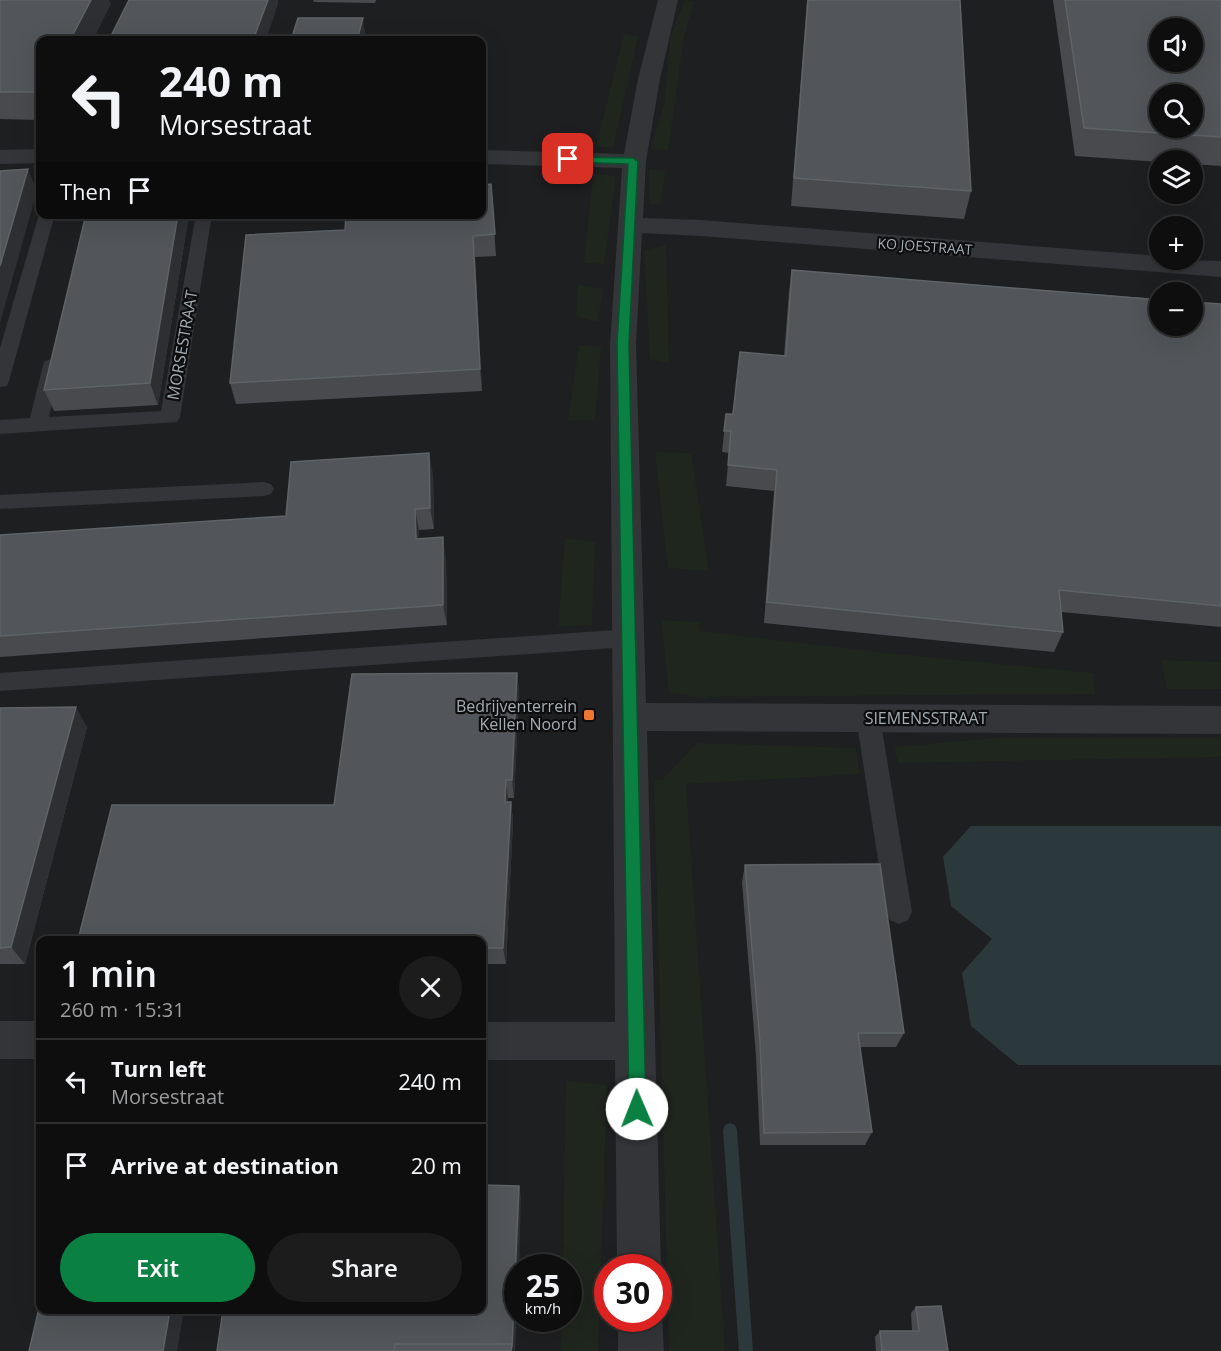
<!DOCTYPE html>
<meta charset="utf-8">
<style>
body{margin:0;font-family:"Open Sans",sans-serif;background:#1c1c1c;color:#f1f3f6;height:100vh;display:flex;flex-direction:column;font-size:22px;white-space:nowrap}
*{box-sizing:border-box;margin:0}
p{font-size:20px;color:#9b9c9e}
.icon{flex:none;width:33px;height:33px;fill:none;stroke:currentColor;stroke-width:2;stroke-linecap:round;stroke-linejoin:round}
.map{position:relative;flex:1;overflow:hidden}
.sheet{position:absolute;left:36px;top:936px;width:450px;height:378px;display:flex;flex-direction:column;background:#0e0e0e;border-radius:12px;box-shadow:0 6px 24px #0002,0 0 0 2px #2e2e2e}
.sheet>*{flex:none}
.top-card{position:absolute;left:36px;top:36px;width:450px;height:183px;border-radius:12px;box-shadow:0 6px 24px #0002,0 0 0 2px #2e2e2e;background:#0e0e0e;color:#f1f3f6;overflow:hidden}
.controls{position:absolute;left:1149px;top:18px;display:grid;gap:12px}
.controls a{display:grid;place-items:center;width:54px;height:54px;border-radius:50%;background:#0e0e0e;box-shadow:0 6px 24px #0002,0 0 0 2px #2e2e2e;font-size:30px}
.speed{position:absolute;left:504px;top:1254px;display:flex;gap:12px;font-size:30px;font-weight:700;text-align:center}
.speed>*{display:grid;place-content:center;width:78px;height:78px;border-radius:50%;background:#0e0e0e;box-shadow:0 6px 24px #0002,0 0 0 2px #2e2e2e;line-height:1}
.speed small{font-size:15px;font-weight:400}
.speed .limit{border:9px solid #d22;background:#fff;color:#111}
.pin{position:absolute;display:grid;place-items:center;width:51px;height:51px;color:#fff;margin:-26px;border-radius:12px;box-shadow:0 3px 9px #0006}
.me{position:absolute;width:66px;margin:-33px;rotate:359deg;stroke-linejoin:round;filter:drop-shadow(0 0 4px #0008)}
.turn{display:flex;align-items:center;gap:21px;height:126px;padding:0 24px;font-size:27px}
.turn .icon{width:78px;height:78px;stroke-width:2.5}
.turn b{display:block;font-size:42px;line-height:51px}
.then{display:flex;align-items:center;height:57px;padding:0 24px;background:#0003;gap:12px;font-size:22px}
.round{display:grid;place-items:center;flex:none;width:63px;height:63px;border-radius:32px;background:#1c1c1c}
.overview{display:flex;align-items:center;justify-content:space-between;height:102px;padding:0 24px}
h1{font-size:36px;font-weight:600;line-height:45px}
.action{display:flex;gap:12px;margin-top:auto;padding:12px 24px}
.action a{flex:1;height:69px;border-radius:36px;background:#0b8043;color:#fff;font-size:24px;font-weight:600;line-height:69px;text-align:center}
.action a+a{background:#1c1c1c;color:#f1f3f6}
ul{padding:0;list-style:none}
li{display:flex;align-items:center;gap:18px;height:84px;padding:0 24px;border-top:2px solid #2e2e2e}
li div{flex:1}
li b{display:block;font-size:22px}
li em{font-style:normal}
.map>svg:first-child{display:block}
</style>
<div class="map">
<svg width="1221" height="1351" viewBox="0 0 1221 1351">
<rect width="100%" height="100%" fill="#121213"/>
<path fill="#1e1f20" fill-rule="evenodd" d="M0 0H1221V1351H0ZM1160 28H1192V62H1160ZM40 40H482V214H40ZM1160 94H1192V128H1160ZM1160 160H1192V194H1160ZM1160 226H1192V260H1160ZM1160 292H1192V326H1160ZM40 940H482V1310H40ZM518 1268H568V1318H518ZM608 1268H658V1318H608Z"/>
<path fill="#1f261e" d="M685 0 694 2 684 36 668 151 651 149 665 100 670 37Z
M624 34 638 37 613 147H596Z
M649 169 666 171 660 204H649Z
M593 174 616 176 604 264 584 263Z
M666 245 669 363 650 359 644 250Z
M578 285 604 289 597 322 576 316Z
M579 345 601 347 595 420 568 421Z
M655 452 691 453 709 571 668 568Z
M565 538 595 542 592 625 558 626Z
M661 620 699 622 700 631 895 654 1093 673 1095 694 707 697V699L669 692Z
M1161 660 1221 662V689H1167Z
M996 738H1221V757L898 763 894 747Z
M697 743 856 748 860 774 686 784 725 1351H669L654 780H662Z
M566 1081 607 1085 598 1351H561L562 1319 568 1318V1268L563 1267Z"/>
<path fill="#2c393c" d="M971 826H1221V1065H1018L971 1026 962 973 992 939 951 906 943 857Z"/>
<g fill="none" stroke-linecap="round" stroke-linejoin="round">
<path fill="#2c393c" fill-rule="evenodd" d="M730 1123 735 1125 737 1130 753 1351H739L723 1130 725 1125Z"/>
<path fill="#333538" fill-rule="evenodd" d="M40 211V214H55L9 381 7 386 0 387V348Z
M196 214H212L180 417 177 422 0 434V420L30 418 43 365 45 361 52 359 59 361 61 365 49 417 161 411Z
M264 482 271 484 274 489 271 494 264 496 0 509V495Z
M629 629 637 632 640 638 637 644 629 647 0 691V673Z
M868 707 876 710 880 717 912 912 908 920 899 924 890 920 886 912 856 717 860 710Z"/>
<path fill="#333538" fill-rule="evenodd" d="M658 0H678L660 79 646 161 643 218 701 220 1160 256V260L1221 261V277L701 236 642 233 636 344 646 703 1221 706V734L647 731 661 1268 658 1274V1268H617L615 1060H482V1022H615L610 344 622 168 482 164V150L624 154 638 79Z
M40 149V163L0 164V150Z
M0 1021H40V1059H0Z
M658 1309 662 1318 664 1351H618V1318H658Z"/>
</g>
<path fill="#484a4e" d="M0 0 111 4 40 40V120L0 119Z
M313 0H376L375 3 314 2Z
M807 0H960L971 191 964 219 791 206Z
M1053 0H1221V166L1192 164V160H1160V162L1075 156Z
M491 184 496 256 475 257 482 391 236 404 230 383 345 230Z
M86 214H189L158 405 54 411 44 390Z
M792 270 1221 304V627L1061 612 1063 632 1054 652 764 623 774 491 726 486 729 453 722 452 726 414H733L784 355 789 292Z
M433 474 434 529 419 530V539L446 558 447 625 0 657V535L286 516Z
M517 673 519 693 514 798H508V802H511L513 821 506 964H482V940L334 805Z
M0 708 87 727 25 964H0Z
M745 865 904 1033 896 1047H860L872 1132 865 1145H760L756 1056 742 882Z
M916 1307 948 1351H876L875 1337 880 1331H912L911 1313Z"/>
<path fill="#2e2f32" d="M91 0H109L111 4 93 40H70Z
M268 0H278V4L266 40H253Z
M363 18 366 40H357Z
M28 169 37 191 0 323V266Z
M178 214H189L158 405 150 383Z
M473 236 475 257 482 391 480 369Z
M429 453 433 474 434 529 430 508Z
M415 509 419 530V560L416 539Z
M443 537 446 558 447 625 443 605Z
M517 673 519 693 514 798 512 780Z
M76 707 87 727 25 964 11 947Z
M506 780 508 798 507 821 505 802Z
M511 802 513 821 506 964 503 948Z
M519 1186 521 1197 519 1268H518V1297L515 1351H511Z
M170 1310H184L177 1351H163Z"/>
<path fill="#525559" stroke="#5e6367" stroke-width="1.5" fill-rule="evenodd" d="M0 0H91L70 40H40V92H0Z
M129 0H268L253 40H109Z
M808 0H960L971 191 794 178Z
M1065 0H1221V137L1084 128ZM1160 28H1192V62H1160ZM1160 94H1192V128H1160Z
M298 18H363L357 40H291Z
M28 169 0 266V171Z
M491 184 495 234 473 236 480 369 230 383 246 235 345 230 346 214H482V185Z
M86 214H178L150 383 44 390Z
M792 270 1160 300V326H1192V302L1221 304V606L1059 590 1063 632 767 602 777 470 728 465 731 431H724L726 414H733L740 352 786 356Z
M429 453 430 508 415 509 416 539 443 537V605L0 636V535L286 516 291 462Z
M517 673 512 780H506L505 802H511L503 948H482V940H78L112 805H334L352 674Z
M76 707 11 947 0 948V708Z
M880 864 904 1033H858L872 1132 764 1133 760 1042 745 865Z
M482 1185 519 1186 512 1347V1344H395L394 1351H217L223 1310H482Z
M40 1304V1310H170L163 1351H29Z
M941 1306 948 1351H882L880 1331H919L916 1307Z
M395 1344H512L511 1351H394Z"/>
<path fill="#0b8043" stroke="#07532c" stroke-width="1.5" d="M565 157 633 158 638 161 629 344 646 1109 643 1115 637 1118 631 1115 629 1109 617 344 628 164 568 162H565Z"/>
<rect fill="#ed7730" stroke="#0d0d0e" stroke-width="2" x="583" y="709" width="12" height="12" rx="3"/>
<g text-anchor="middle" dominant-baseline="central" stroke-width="4.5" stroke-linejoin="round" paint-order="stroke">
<g font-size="14" fill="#a3adb4" stroke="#0d0d0e">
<text transform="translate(925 246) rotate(4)">KO JOESTRAAT</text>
</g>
<g font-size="16" fill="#a3adb4" stroke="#0d0d0e">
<text transform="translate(182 345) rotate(-80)">MORSESTRAAT</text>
<text x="926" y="718">SIEMENSSTRAAT</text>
</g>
<g font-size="16" fill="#a3adb4" stroke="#0d0d0e" text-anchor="end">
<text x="577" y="706">Bedrijventerrein<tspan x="577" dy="18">Kellen Noord</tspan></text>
</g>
</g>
</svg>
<div class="controls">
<a><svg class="icon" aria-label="sound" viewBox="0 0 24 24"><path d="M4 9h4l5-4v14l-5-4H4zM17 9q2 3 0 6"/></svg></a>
<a><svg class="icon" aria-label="search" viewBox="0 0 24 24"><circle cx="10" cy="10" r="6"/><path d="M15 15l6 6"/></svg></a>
<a><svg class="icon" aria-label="layers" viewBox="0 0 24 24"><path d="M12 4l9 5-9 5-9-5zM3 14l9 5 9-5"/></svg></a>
<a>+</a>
<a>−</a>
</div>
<div class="speed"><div>25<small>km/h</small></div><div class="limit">30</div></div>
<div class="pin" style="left:568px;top:159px;background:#d93025"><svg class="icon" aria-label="arrive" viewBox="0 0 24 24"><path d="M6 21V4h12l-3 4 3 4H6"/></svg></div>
<svg class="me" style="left:637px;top:1109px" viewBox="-20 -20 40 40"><circle r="19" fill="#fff"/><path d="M0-13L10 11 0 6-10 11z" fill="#0b8043"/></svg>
<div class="top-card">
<div class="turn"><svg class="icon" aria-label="left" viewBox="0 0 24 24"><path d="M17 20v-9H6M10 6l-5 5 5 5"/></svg><div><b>240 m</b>Morsestraat</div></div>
<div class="then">Then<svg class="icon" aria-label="arrive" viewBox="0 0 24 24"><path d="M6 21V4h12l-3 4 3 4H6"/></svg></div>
</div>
<section class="sheet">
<div class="overview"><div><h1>1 min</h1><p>260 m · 15:31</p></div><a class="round"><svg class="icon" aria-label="close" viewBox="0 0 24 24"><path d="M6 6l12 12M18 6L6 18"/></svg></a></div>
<ul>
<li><svg class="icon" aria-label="left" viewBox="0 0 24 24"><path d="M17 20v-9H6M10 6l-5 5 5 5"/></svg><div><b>Turn left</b><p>Morsestraat</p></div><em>240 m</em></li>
<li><svg class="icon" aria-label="arrive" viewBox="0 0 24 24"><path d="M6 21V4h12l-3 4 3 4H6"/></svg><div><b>Arrive at destination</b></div><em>20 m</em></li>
</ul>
<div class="action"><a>Exit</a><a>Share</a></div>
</section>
</div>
